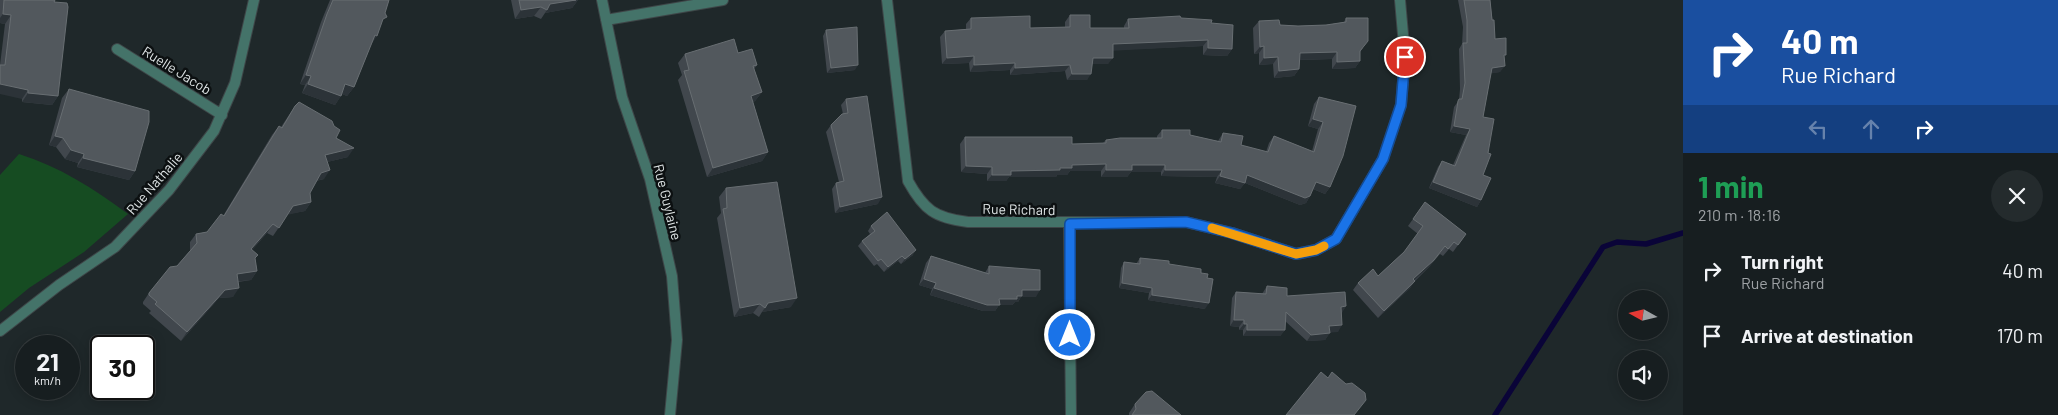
<!DOCTYPE html>
<meta charset="utf-8">
<style>
body{margin:0;font-family:Barlow,sans-serif;background:#242b2d;color:#f1f3f6;height:100vh;display:flex;flex-direction:column;font-size:19px;white-space:nowrap}
*{box-sizing:border-box;margin:0}
p{font-size:16px;color:#9ea2a5}
.icon{flex:none;width:28px;height:28px;fill:none;stroke:currentColor;stroke-width:2;stroke-linecap:round;stroke-linejoin:round}
.map{position:relative;flex:1;overflow:hidden}
.sheet{display:flex;flex-direction:column;background:#171e20;width:375px}
.sheet>*{flex:none}
.banner{background:#1a4fa0;color:#fff;overflow:hidden}
.needle{width:32px;rotate:278deg}
.controls{position:absolute;left:1618px;top:290px;display:grid;gap:10px}
.controls a{display:grid;place-items:center;width:50px;height:50px;border-radius:50%;background:#171e20;box-shadow:0 2px 12px #0003,0 0 0 1px #363c3e;font-size:25px}
.speed{position:absolute;left:15px;top:335px;display:flex;gap:10px;font-size:25px;font-weight:700;text-align:center}
.speed>*{display:grid;place-content:center;width:65px;height:65px;border-radius:50%;background:#171e20;box-shadow:0 2px 12px #0003,0 0 0 1px #363c3e;line-height:1}
.speed small{font-size:12px;font-weight:400}
.speed .limit{border:2px solid #111;border-radius:8px;background:#fff;color:#111}
.pin{position:absolute;display:grid;place-items:center;width:42px;height:42px;color:#fff;margin:-21px;border:2px solid #fff;border-radius:50%;box-shadow:0 1px 5px #0007}
.me{position:absolute;width:55px;margin:-28px;rotate:0deg;stroke-linejoin:round;filter:drop-shadow(0 0 4px #0008)}
.turn{display:flex;align-items:center;gap:18px;height:105px;padding:0 15px;font-size:22px}
.turn .icon{width:65px;height:65px;stroke-width:2.5}
.turn b{display:block;font-size:35px;line-height:42px}
.lanes{display:flex;align-items:center;height:48px;padding:0 15px;background:#0003;justify-content:center;gap:25px;direction:ltr}
.lanes .off{opacity:.35}
.round{display:grid;place-items:center;flex:none;width:52px;height:52px;border-radius:26px;background:#242b2d}
.overview{display:flex;align-items:center;justify-content:space-between;height:85px;padding:0 15px}
h1{font-size:30px;font-weight:700;line-height:38px;color:#1e9e55}
ul{padding:0;list-style:none}
li{display:flex;align-items:center;gap:15px;height:65px;padding:0 15px}
li div{flex:1}
li b{display:block;font-size:19px}
li em{font-style:normal}
main{display:flex;flex:1;min-height:0}
.map>svg:first-child{display:block}
</style>
<main>
<div class="map">
<svg width="1683" height="415" viewBox="0 0 1683 415">
<rect width="100%" height="100%" fill="#1f282a"/>
<path fill="#164c22" d="M19 154C60 167 93 188 128 214L84 252 29 288 0 312V175Z"/>
<g fill="none" stroke-linecap="round" stroke-linejoin="round">
<path stroke="#0a0438" stroke-width="5.5" d="M1495 415 1603 247 1617 242 1646 244 1683 233"/>
<defs>
<path id="street" d="M602 0 622 97 650 179 672 276 677 340 670 415
M887 0 908 181C924 210 935 218 968 222H1186L1232 233 1296 254 1316 250 1336 239 1383 159 1401 105 1405 57 1400 0
M606 20 723 0
M117 49 222 115
M1069 224 1071 415
M0 331 59 285 115 247 169 190 214 131 235 83 254 0"/>
</defs>
<use href="#street" stroke="#3e4648" stroke-width="12"/>
<use href="#street" stroke="#447369" stroke-width="10"/>
</g>
<path fill="#41474d" d="M0 0H55L58 96 52 105 22 102V99L0 65 5 24 0 23Z
M330 0H389L381 25 371 45 354 87 347 96 342 94 335 105 302 93 305 85 300 84 321 22Z
M511 0H578L572 8 545 13 541 19 534 16 515 19Z
M1458 0H1490L1495 39 1504 58 1500 72 1491 73 1483 117V175L1481 200 1477 207 1429 188 1438 167 1442 161 1453 165 1466 135 1450 132 1454 107 1459 100 1460 89 1459 49 1462 44 1463 27Z
M1070 15 1090 28H1124V26L1128 19 1181 18 1211 23 1232 49 1227 56 1203 55V46L1113 50 1108 64H1092L1087 80H1067L1065 71 1010 75V70L970 72 969 63 942 64 940 37 945 31 966 29V24L971 18 1030 28 1065 27V22Z
M1346 18 1363 48 1360 52V61L1355 68 1332 69V59L1300 60 1299 69 1294 76 1274 78 1273 64 1259 65V53L1254 54 1253 28 1259 21 1280 25 1298 26 1326 25 1344 22Z
M826 30 855 70 827 73 823 36Z
M738 53 757 65 754 69 762 92 755 101 753 102 768 152 762 161 707 177 678 80 682 75 678 63 685 54Z
M69 89 135 171 129 180 77 167 78 163 65 159 56 147 49 145 62 98Z
M1319 97 1356 106 1330 187 1325 194 1313 189 1310 196 1306 203 1300 205 1245 183 1240 189 1215 183 1217 177 1161 176V172H1131L1127 177H1101V171H1070L1067 175H1057L1056 177H1009L1006 181H987V174L961 172 960 144 965 137 1072 144 1103 143 1106 140 1157 138V136L1162 130 1190 135 1218 141 1223 133 1241 145 1266 152 1269 143 1274 136 1312 151 1318 129 1308 126 1314 104Z
M846 99 878 204 835 213 832 189 836 183 839 182 826 132 831 125 843 114 841 105Z
M295 106 336 138 348 157 327 162 324 179 316 181 310 193 311 202 305 211 288 214 273 236 267 233 252 250 255 258 257 271 251 280 238 282 233 297 219 298 181 341 149 313 151 311 143 304V302L149 293 177 266 190 251V242L196 234 207 232 223 216 272 135 279 126 281 127Z
M726 188 791 307 762 312 759 317 753 313 734 317 717 218 721 213 719 197Z
M1425 202 1466 234 1453 252 1449 249 1443 256 1440 254 1429 267 1415 281 1410 288 1378 318 1353 290 1358 283 1378 276 1404 252 1418 234 1408 226Z
M871 226 913 255 901 264 898 261 884 272 877 264 874 266 858 246 862 241 870 234 868 231Z
M931 256 985 273 989 266 1036 297H1021L1018 302H1015L1012 305H999L995 311H983L930 295 932 289 919 285 926 263Z
M1140 258 1169 264 1201 273 1207 278 1205 309 1148 300 1149 293 1119 288 1121 268 1124 262 1136 264Z
M1267 286 1287 296 1346 306 1341 313 1338 332H1330L1325 340 1307 341 1285 321V330L1280 336H1243V330H1239V327L1230 326 1232 298 1236 292 1262 294Z
M1135 404 1181 415H1129V413Z"/>
<path fill="#2c3338" d="M578 0 572 8 545 13 550 4Z
M541 7 534 16 515 19 521 10Z
M3 14 11 15 5 24 0 23V18Z
M375 35 377 36 371 45Z
M1208 40 1203 46 1108 51 1113 44Z
M1264 46 1259 53 1254 54 1260 47Z
M1208 48 1232 49 1227 56 1203 55Z
M1337 52 1332 59 1295 60 1300 53Z
M974 56 969 63 942 64 947 58Z
M1278 57 1273 64 1259 65 1264 58Z
M1093 58H1113L1108 64H1089Z
M1360 61 1355 68 1332 69 1337 62Z
M1015 63 1010 70 970 72 974 65Z
M858 65 855 70 827 73 831 68Z
M1070 65 1065 71 1010 75 1015 68Z
M1505 66 1500 72 1488 74 1492 68Z
M1299 69 1294 76 1274 78 1279 71Z
M1072 74H1091L1087 80H1067Z
M306 75 311 76 305 85 300 84Z
M0 84 28 90 22 99 0 94Z
M308 84 341 96 335 105 302 93Z
M345 84 354 87 347 96 339 93Z
M762 92 755 101 745 104 751 96Z
M28 93 58 96 52 105 22 102Z
M1313 119 1323 122 1318 129 1308 126Z
M1454 126 1470 129 1466 135 1450 132Z
M55 136 63 138 56 147 49 145Z
M354 148 348 157 319 164 325 155Z
M71 150 84 154 78 163 65 159Z
M768 152 762 161 707 177 713 168Z
M83 158 135 171 129 180 77 167Z
M1106 164 1101 171H1070L1067 175H1057L1056 177H1009L1006 181H987L992 175 1011 171 1060 168 1072 165Z
M1132 165H1165L1161 172H1131L1127 177H1101L1106 170Z
M966 166 992 167 987 174 961 172Z
M330 170 324 179 315 181 321 173Z
M1165 170H1222L1217 177 1161 176Z
M1247 175 1310 196 1306 203 1300 205 1245 183 1240 189 1215 183 1220 176Z
M1316 182 1330 187 1325 194 1311 188Z
M1433 182 1481 200 1477 207 1429 188Z
M882 197 878 204 835 213 840 207Z
M311 202 305 211 287 215 293 206Z
M273 224 267 233 245 258 251 249Z
M1445 246 1429 267 1408 286 1413 279Z
M916 250 913 255 901 264 905 259Z
M902 256 898 261 884 272 888 267Z
M257 271 251 280 231 282 237 274Z
M924 279 936 283 932 289 919 285Z
M1415 281 1410 288 1378 318 1384 311Z
M1122 283 1152 288 1149 293 1119 288Z
M239 288 233 297 219 298 181 341 187 332 225 290Z
M934 288 999 299 1022 290H1040L1036 297H1021L1018 302H1015L1012 305H999L995 311H983L930 295Z
M1152 295 1209 303 1205 309 1148 300Z
M797 298 791 307 762 312 768 303Z
M760 304 753 313 734 317 740 308Z
M1346 306 1342 313H1336L1341 307Z
M1234 320H1244L1239 327 1230 326Z
M1244 324H1247L1243 330H1239Z
M1342 325 1338 332 1325 333 1329 326Z
M1247 330H1285L1280 336H1243Z
M1330 333 1325 340 1307 341 1311 335Z"/>
<path fill="#52585d" stroke="#686e72" d="M4 0H55L54 2 67 3 68 7 58 96 28 93V90L0 84V65H5L11 15 3 14Z
M333 0H389L385 13 387 17 383 19 377 36 375 35 354 87 345 84 341 96 308 84 311 76 306 75 327 14Z
M519 0H576L550 4 547 10 541 7 521 10Z
M1464 0H1490L1492 20H1494L1495 39 1506 38V55H1504L1505 66 1492 68 1483 117 1494 119 1488 153 1491 154 1483 175 1491 178 1481 200 1433 182 1442 161 1455 166 1470 129 1454 126 1458 101 1459 99H1462L1465 83 1463 43H1467V20Z
M1070 15H1090V28H1129L1128 19 1180 16 1181 18 1212 20 1211 23 1233 25 1232 49 1208 48V40L1113 44V58H1093L1091 74H1072L1070 65 1015 68V63L974 65V56L947 58 945 31 971 29V18L1030 16V28L1070 27Z
M1346 18H1368V41L1360 51V61L1337 62V52L1300 53 1299 69 1279 71 1278 57 1264 58V46L1260 47 1259 21 1279 20 1280 25 1298 26 1326 25 1346 22Z
M857 27 858 65 831 68 826 30Z
M734 39 738 53 752 49 757 65 753 66 762 92 751 96 768 152 713 168 684 71 689 70 685 54Z
M69 89 149 111V122L135 171 83 158 84 154 71 150 63 138 55 136Z
M867 96 882 197 840 207 836 183 844 181 831 125 842 114 848 113 846 99Z
M1319 97 1356 106 1343 156 1330 187 1316 182 1310 196 1305 198 1247 175 1245 183 1220 176 1222 170H1165V165H1132V170H1106V164L1072 165V168H1060V170L1011 171V175H992V167L966 166 965 137H1072V144L1106 143V140L1120 138H1162V130H1190V135L1221 142 1223 133 1243 136 1241 145 1268 152 1274 136 1314 152 1323 122 1313 119Z
M299 102 332 121 334 126 340 130 336 138 354 148 325 155 330 170 321 173 310 193 311 202 293 206 279 228 273 224 251 249 258 255 255 258 257 271 237 274 239 288 225 290 187 332 155 304 157 302 149 295V293L170 267 177 266 197 243 196 234 207 232 221 214 224 216 279 126 282 128 295 106Z
M777 182 797 298 768 303 765 308 760 304 740 308 723 209 727 208 726 188Z
M1425 202 1466 234 1458 245 1454 242 1448 249 1445 246 1434 260 1413 279 1415 281 1384 311 1358 283 1373 269 1378 276 1404 252 1423 226 1413 219Z
M887 212 916 250 905 259 902 256 888 267 881 259 878 261 862 241 875 231 871 226Z
M931 256 989 274V266L1040 270V290H1022V296H1017V299H999L1000 305H987L934 288 936 283 924 279Z
M1140 258 1169 261V264L1201 269V273L1208 274 1207 278 1213 279 1209 303 1152 295V288L1122 283 1124 262 1140 264Z
M1267 286 1287 288V296L1345 292 1346 306 1341 307 1342 325 1329 326 1330 333 1311 335 1286 312 1285 330H1247V324H1244V320H1234L1236 292 1266 294Z
M1321 372 1328 378 1332 372 1346 384 1352 383 1365 393 1366 400 1354 415H1286Z
M1152 391 1181 415H1132L1136 409 1135 404 1146 392Z"/>
<g fill="none" stroke-linecap="round" stroke-linejoin="round">
<defs>
<path id="route" d="M1070 335V224L1186 222 1232 233 1296 254 1316 250 1336 239 1383 159 1401 105 1405 57"/>
</defs>
<use href="#route" stroke="#114b97" stroke-width="12"/>
<use href="#route" stroke="#1a73e8" stroke-width="9"/>
<path stroke="#f59e0b" stroke-width="9" d="M1212 228 1296 254 1316 250 1324 246"/>
</g>
<g text-anchor="middle" dominant-baseline="central" stroke-width="5" stroke-linejoin="round" paint-order="stroke">
<g font-size="14" fill="#dfe5e6" stroke="#0c1011">
<text transform="translate(177 70) rotate(32)">Ruelle Jacob</text>
<text transform="translate(154 183) rotate(-49)">Rue Nathalie</text>
<text transform="translate(668 202) rotate(76)">Rue Guylaine</text>
<text transform="translate(1019 209) rotate(1)">Rue Richard</text>
</g>
</g>
</svg>
<div class="controls">
<a><svg class="needle" viewBox="-14 -14 28 28"><path d="M0-13l5 13h-10z" fill="#e53935"/><path d="M0 13l5-13h-10z" fill="#9ea2a5"/></svg></a>
<a><svg class="icon" aria-label="sound" viewBox="0 0 24 24"><path d="M4 9h4l5-4v14l-5-4H4zM17 9q2 3 0 6"/></svg></a>
</div>
<div class="speed"><div>21<small>km/h</small></div><div class="limit">30</div></div>
<div class="pin" style="left:1405px;top:57px;background:#d93025"><svg class="icon" aria-label="arrive" viewBox="0 0 24 24"><path d="M6 21V4h12l-3 4 3 4H6"/></svg></div>
<svg class="me" style="left:1070px;top:335px" viewBox="-20 -20 40 40"><circle r="17" fill="#1a73e8" stroke="#fff" stroke-width="3"/><path d="M0-11L8 9 0 5-8 9z" fill="#fff"/></svg>
</div>
<section class="sheet">
<div class="banner">
<div class="turn"><svg class="icon" aria-label="right" viewBox="0 0 24 24"><path d="M7 20v-9h11M14 6l5 5-5 5"/></svg><div><b>40 m</b>Rue Richard</div></div>
<div class="lanes"><svg class="icon off" aria-label="left" viewBox="0 0 24 24"><path d="M17 20v-9H6M10 6l-5 5 5 5"/></svg><svg class="icon off" aria-label="ahead" viewBox="0 0 24 24"><path d="M12 20V5M6 11l6-6 6 6"/></svg><svg class="icon" aria-label="right" viewBox="0 0 24 24"><path d="M7 20v-9h11M14 6l5 5-5 5"/></svg></div>
</div>
<div class="overview"><div><h1>1 min</h1><p>210 m · 18:16</p></div><a class="round"><svg class="icon" aria-label="close" viewBox="0 0 24 24"><path d="M6 6l12 12M18 6L6 18"/></svg></a></div>
<ul>
<li><svg class="icon" aria-label="right" viewBox="0 0 24 24"><path d="M7 20v-9h11M14 6l5 5-5 5"/></svg><div><b>Turn right</b><p>Rue Richard</p></div><em>40 m</em></li>
<li><svg class="icon" aria-label="arrive" viewBox="0 0 24 24"><path d="M6 21V4h12l-3 4 3 4H6"/></svg><div><b>Arrive at destination</b></div><em>170 m</em></li>
</ul>
</section>
</main>
